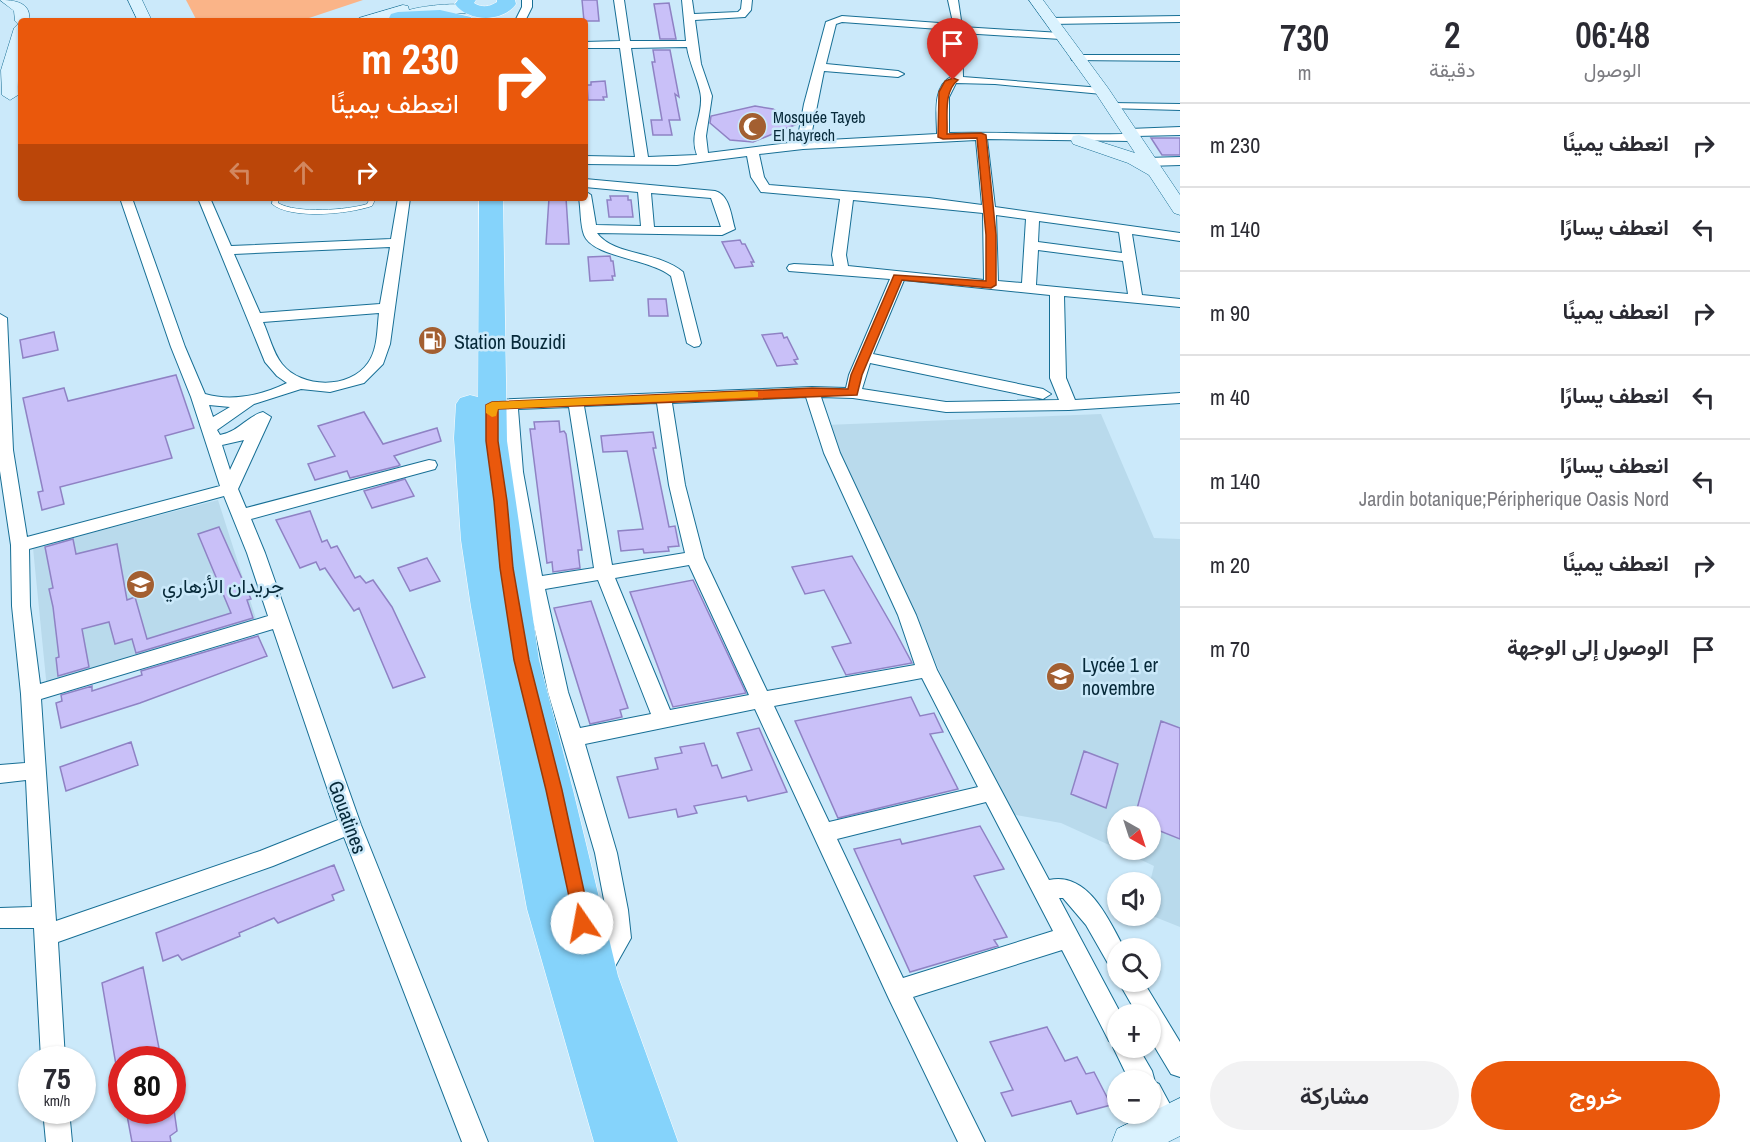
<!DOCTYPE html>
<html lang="ar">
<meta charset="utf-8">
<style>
body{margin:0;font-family:"Archivo Narrow",Vazirmatn,sans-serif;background:#f2f2f3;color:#2b2b33;direction:rtl;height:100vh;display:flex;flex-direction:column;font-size:22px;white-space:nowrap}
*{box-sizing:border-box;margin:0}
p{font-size:20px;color:#7c7c81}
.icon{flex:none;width:33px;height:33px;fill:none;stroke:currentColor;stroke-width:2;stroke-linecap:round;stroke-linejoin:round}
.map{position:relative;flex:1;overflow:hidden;direction:ltr}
.details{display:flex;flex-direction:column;background:#fff;width:570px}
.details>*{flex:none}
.guide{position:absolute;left:18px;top:18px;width:570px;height:183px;border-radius:6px;box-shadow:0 2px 4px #0004;direction:rtl;background:#ea580c;color:#fff;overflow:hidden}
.needle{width:39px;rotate:141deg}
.buttons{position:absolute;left:1107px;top:806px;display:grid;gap:12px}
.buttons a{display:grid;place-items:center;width:54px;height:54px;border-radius:50%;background:#fff;box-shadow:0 2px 4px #0004;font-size:30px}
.speed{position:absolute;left:18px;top:1046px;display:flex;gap:12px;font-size:30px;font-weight:700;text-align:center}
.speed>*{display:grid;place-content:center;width:78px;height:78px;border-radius:50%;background:#fff;box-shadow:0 2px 4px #0004;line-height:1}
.speed small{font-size:15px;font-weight:400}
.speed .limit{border:9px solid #d22;background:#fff;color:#111}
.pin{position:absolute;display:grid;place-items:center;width:51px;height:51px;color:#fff;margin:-62px -26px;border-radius:50% 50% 50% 0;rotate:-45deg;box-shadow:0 0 6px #0007}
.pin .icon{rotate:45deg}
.me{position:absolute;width:66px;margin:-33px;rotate:348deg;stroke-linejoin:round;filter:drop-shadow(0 0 4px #0008)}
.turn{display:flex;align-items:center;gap:21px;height:126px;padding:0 30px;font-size:27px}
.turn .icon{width:78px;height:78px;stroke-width:2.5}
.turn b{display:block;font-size:42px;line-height:51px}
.lanes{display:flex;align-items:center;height:57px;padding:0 30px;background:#0003;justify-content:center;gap:30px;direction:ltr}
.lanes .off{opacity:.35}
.eta{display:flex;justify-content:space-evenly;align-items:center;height:102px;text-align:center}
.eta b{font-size:36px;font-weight:600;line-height:42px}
.action{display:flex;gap:12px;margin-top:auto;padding:12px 30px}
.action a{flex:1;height:69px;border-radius:36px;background:#ea580c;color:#fff;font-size:24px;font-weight:600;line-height:69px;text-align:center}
.action a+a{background:#f2f2f3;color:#2b2b33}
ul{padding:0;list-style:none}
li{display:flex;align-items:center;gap:18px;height:84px;padding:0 30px;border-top:2px solid #e1e1e2}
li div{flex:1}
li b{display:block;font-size:22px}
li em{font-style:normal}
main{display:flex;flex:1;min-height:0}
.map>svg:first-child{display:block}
</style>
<main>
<section class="details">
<div class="eta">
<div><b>06:48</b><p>الوصول</p></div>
<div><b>2</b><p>دقيقة</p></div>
<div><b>730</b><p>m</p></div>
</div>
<ul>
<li><svg class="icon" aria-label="right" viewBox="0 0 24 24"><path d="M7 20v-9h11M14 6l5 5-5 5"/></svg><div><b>انعطف يمينًا</b></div><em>230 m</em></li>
<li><svg class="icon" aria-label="left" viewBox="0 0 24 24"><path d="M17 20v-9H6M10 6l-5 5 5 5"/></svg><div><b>انعطف يسارًا</b></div><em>140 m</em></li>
<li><svg class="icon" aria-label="right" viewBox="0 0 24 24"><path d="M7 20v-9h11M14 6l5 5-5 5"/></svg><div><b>انعطف يمينًا</b></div><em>90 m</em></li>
<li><svg class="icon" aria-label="left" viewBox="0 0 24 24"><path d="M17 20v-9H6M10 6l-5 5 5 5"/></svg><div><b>انعطف يسارًا</b></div><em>40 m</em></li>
<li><svg class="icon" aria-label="left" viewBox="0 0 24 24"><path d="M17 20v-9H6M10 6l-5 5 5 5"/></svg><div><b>انعطف يسارًا</b><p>Jardin botanique;Péripherique Oasis Nord</p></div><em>140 m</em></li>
<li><svg class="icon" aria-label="right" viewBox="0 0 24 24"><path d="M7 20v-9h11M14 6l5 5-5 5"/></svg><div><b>انعطف يمينًا</b></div><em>20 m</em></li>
<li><svg class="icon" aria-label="arrive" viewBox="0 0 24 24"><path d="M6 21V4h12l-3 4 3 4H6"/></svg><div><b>الوصول إلى الوجهة</b></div><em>70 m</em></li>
</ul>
<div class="action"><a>خروج</a><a>مشاركة</a></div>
</section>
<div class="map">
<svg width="1180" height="1142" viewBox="0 0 1180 1142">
<rect width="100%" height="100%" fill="#cbe9fa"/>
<path fill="#b9daec" d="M1101 414 1154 538 1180 539V927L1150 915V882L1154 866 1118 849H1150V816H1118V849L1061 823 1005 813 826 425Z
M218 500 257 622 47 689 33 548Z"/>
<path fill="#fab488" d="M186 0H363L300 21H197Z"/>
<path fill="#c9c0f8" stroke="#8f82c4" stroke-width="1.5" d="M582 0H597L599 21H584Z
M669 3 676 39H660L654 4Z
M653 50H670L679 97 675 94 680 120H669L672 135H653L651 120H662L652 62H655Z
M605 81 607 97H603L604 100H588L587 85H591V82Z
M755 106 773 109 797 124 753 142 730 140 710 123 711 116Z
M1151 138H1180V155H1162Z
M610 196H628V200H631L633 217H609L607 200H611Z
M549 198H566L569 244H546Z
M740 240 742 244H745L754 262H751L753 266 735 268 722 242Z
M610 256 611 261H613L615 276H612L613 280 590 281 588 257Z
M648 299H666L668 316H649Z
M54 332 58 350 23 358 20 340Z
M782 333 784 338 787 337 798 359 794 360 797 364 777 366 762 335Z
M176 375 194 428 165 436 172 458 60 487 64 504 42 510 38 492 43 491 23 398 64 388 68 401Z
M364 412 383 444 437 428 441 441 394 456 400 465 398 466 350 478 347 471 315 480 308 464 335 456 318 426Z
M559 421 560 432 564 431 566 434 582 550H578L580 568 553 572 552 562 547 563 530 429H535L534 422Z
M653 432 656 448H653L669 527 675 526 679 546 668 547 669 551 644 553 643 549 621 551 618 531 643 529 627 451 603 452 601 436Z
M405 479 414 496 372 508 364 491Z
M310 511 322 542 327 540 331 548 337 546 355 578 360 576 366 583 373 580 392 607 425 677 393 688 359 608 354 611 325 568 320 570 316 562 300 568 276 520Z
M219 527 251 599 247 600 253 618 136 653 132 639 115 644 109 622 82 629 89 667 58 676 56 658 59 657 53 607 49 589 53 588 45 547 73 539 76 554 117 544 127 600 135 597 147 639 231 613 198 534Z
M852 556 895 631 912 663 846 675 832 647 851 643 824 590 805 594 792 567Z
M427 558 440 581 410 591 398 568Z
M693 580 746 693 673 707 630 592Z
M591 601 628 708 620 710 622 717 590 724 554 608Z
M258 636 267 656 140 703 61 728 56 703 62 701 61 695 92 686V691L142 675 141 671Z
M911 697 920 716 934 713 943 732 930 734 958 789 838 818 795 721Z
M1161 721 1180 728V839L1150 827V816H1135Z
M759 728 787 792 748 801 746 796 694 806 697 813 678 817 676 809 629 818 617 777 658 769 655 758 682 753 680 747 704 743 712 766 717 765 722 778 752 770 737 733Z
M131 742 138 765 66 791 60 767Z
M1084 751 1118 764 1106 808 1071 794Z
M980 826 1004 869 974 876 1007 937 994 940 998 946 910 972 854 849 900 839 902 844Z
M334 865 344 890 332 895 334 900 278 923 274 918 239 933 240 936 182 960 178 955 163 961 156 933Z
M143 967 159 1048 130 1059H122V1062L116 1065 102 983Z
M1047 1027 1065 1061 1077 1057 1086 1074 1094 1072 1111 1105 1077 1114 1071 1101 1012 1116 1001 1093 1013 1090 990 1042Z
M126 1110H174L177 1131 170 1136 171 1142H132Z"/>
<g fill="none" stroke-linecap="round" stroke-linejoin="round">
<defs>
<path id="lane" d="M273 198H279L278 203C297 214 347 210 367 204L370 198H376L372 206C349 214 291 220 272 204Z"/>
<path id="street" d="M522 0H532V7L525 21H515L522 7Z
M614 0H624L630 41H686L682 0H692L694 14 738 12 741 9 742 0H752L751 10 745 17 695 20 701 64 712 96 706 136 708 153 797 142 804 104 826 22 842 16 939 23 944 26 939 29 842 22 836 24 826 64 898 71 904 74 898 77 824 71 810 141 937 134C937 115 932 87 951 77L952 18 948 0H958L962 27 1061 33 1066 36 1061 39 962 33 963 77 1102 88 1108 91 1102 94 995 84 956 83 949 97V133C1007 132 1065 135 1123 134L1129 129 1180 127V135L1136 136 1131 141 987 139 995 207 1180 233V241L1132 234 1142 295 1180 299V307L1064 296 1066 378 1075 400 1180 393V403L1069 410 946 412 853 398 821 397 840 453 916 615 937 670 1049 880C1088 871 1109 920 1124 948H1118V970L1110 967 1086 925 1063 898H1059L1121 1014H1118V1047H1138L1152 1071 1155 1082 1159 1084 1180 1123 1176 1132 1167 1136 1158 1132 1147 1113H1150V1080H1129L1113 1047 1114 1043 1109 1041 1062 950 913 997 985 1142H958L889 999 755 709 585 744 617 853 628 910 631 938 608 979 600 982 592 979 588 971 607 936 606 910 595 853 548 692 515 534 507 472 502 409 492 410 484 405 492 400 812 387 846 388 849 375 890 279 789 271 787 268 789 265 794 264 834 266 832 255 840 199 761 192 751 177 747 156 677 165 585 164V156L635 157 620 48H585V42L620 41ZM687 47C689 63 701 86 701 98 702 118 689 135 697 155L648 157 631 48ZM976 140 982 205 929 198 769 185 764 177 759 154 803 149ZM853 200 983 213 984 280 848 266 846 255ZM996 215 1026 219 1022 283 998 281ZM1039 221 1119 232 1122 253 1038 242ZM1038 250 1123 261 1128 294 1036 285ZM904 280 1050 295V378L1059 400 946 402 862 389 870 363 1043 399 1051 394 1043 389 873 354ZM806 397 824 453 898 615 915 665 767 691 704 558 685 485 672 403ZM657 403 669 485 685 553 612 565 584 406ZM569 407 594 568 542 576 523 472 518 409ZM689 565 749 695 670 710 615 578ZM598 580 651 714 580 728 568 692 545 589ZM922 678 978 787 829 822 774 706ZM986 802 1053 931 903 978 837 839Z
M1180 16V22L1050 24 1045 21 1050 18Z
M1076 55H1180V61L1072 60 1071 58Z
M1111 103 1180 104V110L1107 108V104Z
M1180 157V165L1147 166 1141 162 1147 158Z
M585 179 715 191C730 195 731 216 735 229L722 235 597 233C614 256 658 251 683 272L701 343 699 346 694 347 687 343 671 276C651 259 592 257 584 235 580 224 581 210 579 198H585V191L591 195 596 225 641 226 638 192 585 187ZM651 193 711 198 721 227H654Z
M120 198H132L185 347 205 394C232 402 263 395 287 383L277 376 265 362 198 198H210L231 246 391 239 398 198H410L390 344 383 364 364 383 330 392 301 389 254 404 217 430 220 435C240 431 247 416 263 412L271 417 238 489 246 508 429 460 435 461 437 465 435 469 251 519 265 553 361 825 488 1142H462L344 837 273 866 58 942 65 1059H41L34 928H0V908L32 907 26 780 0 783V765L25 763 21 694 12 606 11 545 0 471V314L7 318 13 450 27 537 220 486 191 397 171 347ZM390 247 380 304 260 313 234 254ZM379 313C377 329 378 349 368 363 350 389 302 389 282 364 273 353 269 335 263 322ZM209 405 230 407 213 417ZM244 440 230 470 222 445ZM224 496 247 553 268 616 40 684 30 606 29 549ZM273 629 338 820 260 851 56 921 41 699Z
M1118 981H1143L1180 1042V1077L1171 1074 1150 1039V1014H1137Z
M43 1110H69L72 1142H46Z"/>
<path id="secondary" d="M0 0C14 0 32 2 29 21H21C21 46 17 70 18 95L10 100 2 95 1 70 14 28 18 24 15 21 14 11Z
M128 0H142L152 21H138Z
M1029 0H1043L1108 88 1180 195V215L1174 213 1149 175 1128 163 1073 144 1071 140 1073 136 1079 135 1135 153 1095 92Z
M403 5 408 6 409 10C422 6 467 0 476 9L469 13 423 15 403 21H357L359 18Z
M1180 1098V1136L1168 1142H1112L1117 1129Z"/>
<path id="highway" d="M458 0H476L474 3C482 8 489 7 497 2V0H515L516 4C503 23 468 22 455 4Z
M440 10 471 17 473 21H391L389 18 391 14 398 12Z
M479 198H503L507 441 539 660 573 790 618 976 678 1142H594L527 909 471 607 461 540 454 438 456 404 460 398 470 395 478 397Z"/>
</defs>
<use href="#lane" stroke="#176f95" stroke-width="1"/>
<use href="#street" stroke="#176f95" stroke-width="2"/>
<use href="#secondary" stroke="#176f95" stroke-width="1"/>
<use href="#highway" stroke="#fff" stroke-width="1"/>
<use href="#lane" fill="#fff" fill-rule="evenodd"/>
<use href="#street" fill="#fff" fill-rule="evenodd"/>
<use href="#secondary" fill="#daf2fe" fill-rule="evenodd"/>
<use href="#highway" fill="#85d3fb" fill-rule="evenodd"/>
</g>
<path fill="#ea580c" stroke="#983908" stroke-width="1.5" d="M953 78 958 80C943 92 948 116 947 134L981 133 986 135 996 235V285L991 288 902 280 862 375 857 395 498 409V441L507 501 513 568 529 660 562 790 591 923 589 929 582 931 576 929 546 790 514 660 500 568 494 501 486 441V405L492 402 812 388 848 389 851 375 894 275 986 281V235L977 138 943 139 938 137 939 92 945 81Z"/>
<path fill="#f59e0b" d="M754 391 758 392V397L498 409 496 416 492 417 486 413V405L492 402Z"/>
<defs>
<symbol id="mosque-disc" viewBox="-11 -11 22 22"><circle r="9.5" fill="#a35f31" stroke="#cbe9fa"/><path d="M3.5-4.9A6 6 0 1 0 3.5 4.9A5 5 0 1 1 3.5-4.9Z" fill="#fff"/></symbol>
<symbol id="fuel-disc" viewBox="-11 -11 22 22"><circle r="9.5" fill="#a35f31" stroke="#cbe9fa"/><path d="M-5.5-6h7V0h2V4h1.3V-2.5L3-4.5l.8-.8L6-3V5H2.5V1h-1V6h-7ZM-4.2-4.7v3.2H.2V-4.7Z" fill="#fff"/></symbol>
<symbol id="school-disc" viewBox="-11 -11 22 22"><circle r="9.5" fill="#a35f31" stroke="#cbe9fa"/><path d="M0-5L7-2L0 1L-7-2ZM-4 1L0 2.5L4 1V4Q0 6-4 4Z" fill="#fff"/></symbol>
</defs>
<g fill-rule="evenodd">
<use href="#mosque-disc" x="736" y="110" width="33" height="33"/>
<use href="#fuel-disc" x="416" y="324" width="33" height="33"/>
<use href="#school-disc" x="124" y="568" width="33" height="33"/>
<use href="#school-disc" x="1044" y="660" width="33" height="33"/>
</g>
<g text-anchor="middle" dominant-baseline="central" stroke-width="5" stroke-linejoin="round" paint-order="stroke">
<g font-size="16" fill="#062939" stroke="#cbe9fa" text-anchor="start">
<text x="773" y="117">Mosquée Tayeb<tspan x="773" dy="18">El hayrech</tspan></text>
</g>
<g font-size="20" fill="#062939" stroke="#cbe9fa" text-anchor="start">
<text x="454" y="341">Station Bouzidi</text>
<text x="162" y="585">جريدان الأزهاري</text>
<text x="1082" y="664">Lycée 1 er<tspan x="1082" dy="23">novembre</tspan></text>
</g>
<g font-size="20" fill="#062939" stroke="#cbe9fa">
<text transform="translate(348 817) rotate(70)">Gouatines</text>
</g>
</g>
</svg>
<div class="buttons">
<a><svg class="needle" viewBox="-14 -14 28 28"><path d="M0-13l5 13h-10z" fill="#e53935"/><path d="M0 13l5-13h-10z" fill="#7c7c81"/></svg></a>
<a><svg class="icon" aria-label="sound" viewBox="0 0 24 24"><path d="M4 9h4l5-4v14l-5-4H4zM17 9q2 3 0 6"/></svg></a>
<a><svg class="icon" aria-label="search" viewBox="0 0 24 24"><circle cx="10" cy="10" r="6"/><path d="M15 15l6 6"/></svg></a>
<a>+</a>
<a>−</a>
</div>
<div class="speed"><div>75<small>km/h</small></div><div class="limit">80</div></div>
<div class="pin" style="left:953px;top:80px;background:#d93025"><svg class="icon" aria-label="arrive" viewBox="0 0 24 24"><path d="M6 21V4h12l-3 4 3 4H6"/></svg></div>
<svg class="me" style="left:582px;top:923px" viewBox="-20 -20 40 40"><circle r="19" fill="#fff"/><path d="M0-13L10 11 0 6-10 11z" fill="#ea580c"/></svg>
<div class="guide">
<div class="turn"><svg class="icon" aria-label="right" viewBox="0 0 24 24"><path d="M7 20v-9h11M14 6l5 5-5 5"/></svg><div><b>230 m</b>انعطف يمينًا</div></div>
<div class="lanes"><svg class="icon off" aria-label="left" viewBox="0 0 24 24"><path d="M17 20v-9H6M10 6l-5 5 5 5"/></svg><svg class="icon off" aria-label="ahead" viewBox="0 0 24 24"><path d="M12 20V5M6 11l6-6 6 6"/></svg><svg class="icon" aria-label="right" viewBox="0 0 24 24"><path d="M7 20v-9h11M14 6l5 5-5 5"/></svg></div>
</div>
</div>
</main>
